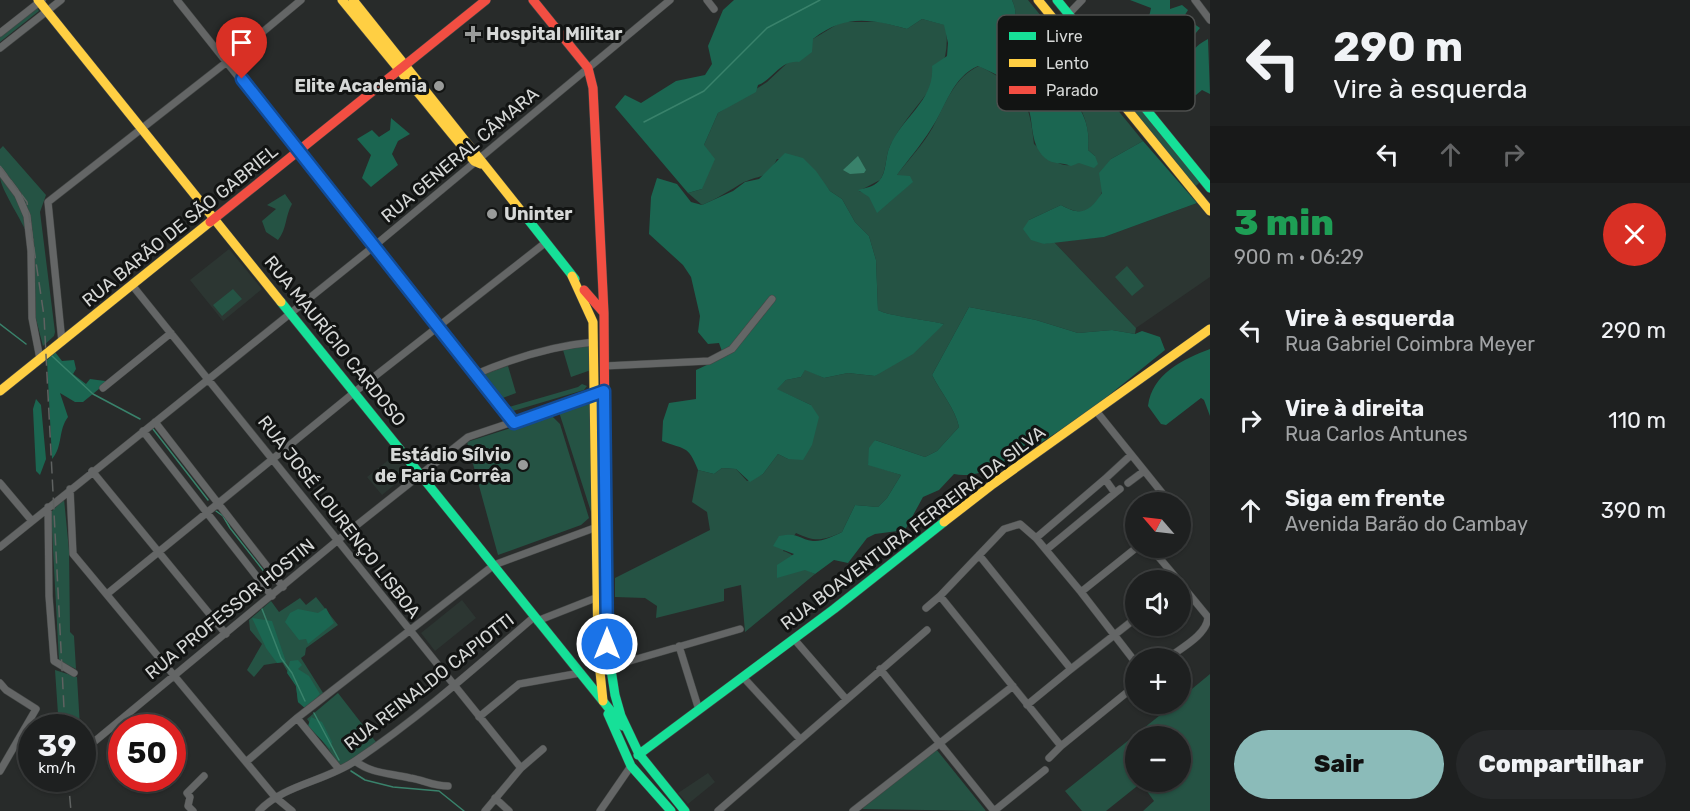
<!DOCTYPE html>
<html lang="pt">
<meta charset="utf-8">
<style>
body{margin:0;font-family:Rubik,sans-serif;background:#262829;color:#f1f3f6;height:100vh;display:flex;flex-direction:column;font-size:22px;white-space:nowrap}
*{box-sizing:border-box;margin:0}
p{font-size:20px;color:#a1a3a5}
.icon{flex:none;width:33px;height:33px;fill:none;stroke:currentColor;stroke-width:2;stroke-linecap:round;stroke-linejoin:round}
.map{position:relative;flex:1;overflow:hidden}
.drawer{display:flex;flex-direction:column;background:#1e2020;width:480px}
.drawer>*{flex:none}
.guide{background:#1e2020;color:#f1f3f6;overflow:hidden}
.needle{width:39px;rotate:298deg}
.tools{position:absolute;left:1125px;top:492px;display:grid;gap:12px}
.tools a{display:grid;place-items:center;width:66px;height:66px;border-radius:50%;background:#1e2020;box-shadow:0 2px 4px #0004,0 0 0 2px #3c3e3e;font-size:30px}
.speed{position:absolute;left:18px;top:714px;display:flex;gap:12px;font-size:30px;font-weight:700;text-align:center}
.speed>*{display:grid;place-content:center;width:78px;height:78px;border-radius:50%;background:#1e2020;box-shadow:0 2px 4px #0004,0 0 0 2px #3c3e3e;line-height:1}
.speed small{font-size:15px;font-weight:400}
.speed .limit{border:9px solid #d22;background:#fff;color:#111}
.pin{position:absolute;display:grid;place-items:center;width:51px;height:51px;color:#fff;margin:-62px -26px;border-radius:50% 50% 50% 0;rotate:-45deg;box-shadow:0 0 6px #0007}
.pin .icon{rotate:45deg}
.me{position:absolute;width:66px;margin:-33px;rotate:0deg;stroke-linejoin:round;filter:drop-shadow(0 0 4px #0008)}
.turn{display:flex;align-items:center;gap:21px;height:126px;padding:0 24px;font-size:27px}
.turn .icon{width:78px;height:78px;stroke-width:2.5}
.turn b{display:block;font-size:42px;line-height:51px}
.lanes{display:flex;align-items:center;height:57px;padding:0 24px;background:#0003;justify-content:center;gap:30px;direction:ltr}
.lanes .off{opacity:.35}
.round{display:grid;place-items:center;flex:none;width:63px;height:63px;border-radius:32px;background:#262829}
.summary{display:flex;align-items:center;justify-content:space-between;height:102px;padding:0 24px}
h1{font-size:36px;font-weight:800;line-height:45px;color:#1e9e55}
.primary-button{display:flex;gap:12px;margin-top:auto;padding:12px 24px}
.primary-button a{flex:1;height:69px;border-radius:36px;background:#8bbbb9;color:#111;font-size:24px;font-weight:800;line-height:69px;text-align:center}
.primary-button a+a{background:#262829;color:#f1f3f6}
ul{padding:0;list-style:none}
li{display:flex;align-items:center;gap:18px;height:90px;padding:0 24px}
li div{flex:1}
li b{display:block;font-size:22px}
li em{font-style:normal}
main{display:flex;flex:1;min-height:0}
.map>svg:first-child{display:block}
</style>
<main>
<div class="map">
<svg width="1210" height="811" viewBox="0 0 1210 811">
<rect width="100%" height="100%" fill="#282b2a"/>
<path fill="#2c3632" d="M1197 203 1210 219V277L1136 328 1054 242 1104 237Z
M229 249 262 289 223 321 190 280Z
M396 454 410 472 382 495 367 477Z
M462 600 476 618 435 651 421 633Z
M708 773 715 782 688 804 678 793Z"/>
<path fill="#255344" fill-rule="evenodd" d="M1012 0H1028L1143 141 1111 159C1104 187 1099 227 1061 205L1029 220 1044 244 1054 242 1136 328 1135 334 1112 330 1078 333 1036 320 969 307 932 375C941 393 955 408 959 427L937 451 925 457 875 440 868 464 901 475 887 498 878 507 855 505 842 532C822 541 815 542 796 533L783 551C798 555 801 568 815 574L745 632 741 585 724 589V601L656 618 657 606 645 598 615 597V578L710 530 707 512 692 502 698 470 714 474 722 468 736 469 747 481 763 474 778 454 788 459 811 405 776 389 786 380 801 377 805 369 824 378 848 373 875 376 944 324C928 320 888 316 878 310L876 260 869 236 855 222 842 199 830 191 809 165 777 159C766 180 762 174 744 182 730 190 717 199 702 205L688 193 702 189 704 145 718 113 767 82 813 39 841 22H881L907 29 922 19 945 25C956 77 912 103 891 144 885 155 887 170 880 180L859 191 888 203 912 182 896 176C908 160 923 145 933 127 945 105 954 77 979 66 1021 88 1029 96 1034 144 1060 168 1063 171 1095 156L1088 150C1090 132 1086 118 1077 102L1032 94C1025 82 1015 69 1010 56 1004 35 1023 23 1012 0Z
M37 7 39 11 0 42V35Z
M1069 22 1201 181 1195 187 1064 27Z
M3 146 46 195 40 212 55 332 54 336 43 346 36 319 33 251 28 214 0 169V149Z
M0 177 18 196 28 236C23 222 0 188 0 177Z
M285 194 292 204C285 216 287 229 278 240L266 232 262 221 276 209 267 205Z
M1127 266 1144 286 1132 296 1115 277Z
M233 289 242 299 222 316 213 305Z
M592 345 591 370 571 377 563 350Z
M508 366 516 393 500 399 481 375Z
M582 384 587 386 584 390 513 411 509 407 578 387Z
M591 401 593 518 559 412Z
M598 404H600L602 664Z
M551 415 560 424 589 518 581 525 498 555 467 442Z
M64 499 69 550 70 632 74 636 76 669 59 661 51 512Z
M316 597 338 625 306 648 305 655 301 658 325 696 306 709 298 702 296 686 282 662 264 665 254 677 247 670 262 644 250 630 249 620 271 601 279 612 300 598 306 605Z
M55 670 77 677 80 727H63V720L58 714Z
M1210 674V811H1143L1154 801 1141 783 1106 811H1082L1065 791 1174 704H1180L1181 698ZM1136 736H1180V782H1136Z
M338 693 376 742 341 767 307 719Z
M936 749 986 811 863 809V808Z"/>
<path fill="#1b6651" d="M734 0H1012C1023 23 1004 34 1010 55 1012 62 1018 70 1022 76 1027 86 1030 93 1040 98L1048 89 1061 88C1081 105 1091 123 1088 150L1095 156 1098 164 1094 168 1079 163 1071 166C1062 162 1053 165 1045 158 1027 142 1036 117 1024 98 1015 83 994 73 978 66 952 77 946 107 931 129 921 145 908 160 897 175L910 176 913 182 877 213 869 197 858 190C866 188 873 187 879 181 887 173 885 156 890 146 903 116 935 100 932 66L947 56 948 43 944 25 922 19 907 29C870 19 845 14 813 39L812 52 799 62C780 60 774 79 758 85L756 92 718 113 704 145 715 159 702 189 688 193 615 107 625 95 641 103 676 81 705 75 712 64 708 46 723 10Z
M1130 0H1170V9L1182 5 1188 10 1178 26 1182 28 1190 21 1200 28 1195 34 1190 35 1189 43 1180 51 1181 80 1178 83H1169L1166 87 1162 86 1149 95 1131 81C1127 58 1147 31 1151 8Z
M1208 39 1210 94 1202 90 1196 95 1187 91C1184 67 1185 51 1208 39Z
M391 118 410 134 398 141 392 154 398 165 371 187 362 178 371 155 357 139 372 130 379 137 390 130Z
M1143 141 1197 203 1104 237 1044 244 1031 240 1023 229 1029 220 1061 205C1082 217 1090 211 1102 193L1099 173 1111 159Z
M785 153 803 158 816 171 830 191 842 199 855 222 869 236 876 260 878 310C888 316 929 320 944 324L913 354 875 376 848 373 824 378 805 370 801 377 786 380 777 389 811 405 819 417 812 445 803 460 788 459 778 454 763 474 750 482 736 469 722 468 714 474 698 470C688 444 684 450 662 441L663 421 669 403 696 399V370L724 357 719 343 708 344 698 332 700 316 691 277 683 265 649 234 651 197 657 178 677 184 691 202 702 205 733 191 745 182 759 179Z
M969 307 1036 320 1078 333 1112 330 1135 334 1142 331 1160 337 1165 350 1087 413 1000 469C984 470 970 478 954 474L939 490 923 497 905 530 875 534 867 538 848 563 834 560 815 574 805 570 777 578V565L794 554 773 546 779 536C799 532 796 538 813 541 821 542 834 536 842 532L855 505 878 507 887 498 901 475 868 465 869 448 875 440 925 457 937 451 959 427C955 408 941 393 932 375Z
M1210 349V416L1204 400 1201 398 1166 425 1161 424 1148 406C1152 374 1183 359 1210 349Z
M55 352 62 361 74 360 76 369 73 374 86 384 90 379 105 381V384L83 402H75L60 393 68 417C58 430 63 447 52 459L47 360Z
M36 399 41 405 46 459 40 475 36 471 33 409Z
M326 608 334 623 308 644 306 639 299 640 285 622 290 613 298 609 318 613Z
M252 618 272 621 286 662 277 663 266 648Z
M298 660 302 665 298 669 309 676 320 694 306 709 298 702 296 686 287 673 290 661Z
M311 717 322 722 332 742 330 749 308 726Z"/>
<path fill="#39826b" d="M858 156 866 170 864 173 850 174 843 170Z"/>
<g fill="none" stroke-linecap="round" stroke-linejoin="round">
<path stroke="#39826b" stroke-width="1.5" d="M644 122 704 91 767 28 820 0
M0 324 26 344
M52 356 93 394 140 419
M153 429 208 500
M216 511 223 516 230 528 270 579 267 584
M256 594 261 588
M262 609 281 658 292 673 305 701
M314 713 339 760
M351 771 365 780 393 787 439 791 464 811"/>
<defs>
<path id="street" d="M177 0 514 423
M707 0 714 9
M1195 0 1210 20
M1058 25 1082 0
M0 33 42 0
M0 48 61 0
M0 171 18 195 27 216 31 251 32 318 40 359
M132 285 521 768
M62 342 48 202 228 61 301 0
M604 366 709 361 732 349 772 299
M474 375C513 358 551 346 594 342
M103 388 171 333
M1097 412 1163 494
M155 422 283 587
M143 431 272 596
M92 471 226 634
M0 483 32 521
M1128 483 1144 471
M70 489 73 554 275 797 292 811
M1120 489 1115 493 1105 479 1131 455
M48 507 49 596 54 661 74 673
M1036 538 1105 479
M0 547 373 247 670 0
M1151 548 1178 580
M1046 550 1115 493
M979 555 1071 669 1027 705
M1081 592 1136 548
M107 594 356 391 545 243
M926 608 940 596
M537 621 598 597
M794 639 846 699
M679 646 699 710
M1168 658C1181 648 1207 635 1208 617L1180 583
M1136 663 1081 592 1036 538 1020 524 1004 529 940 596 1061 746 1136 685
M609 667 740 629
M880 669 994 811
M1071 669 1136 618
M743 677 800 739
M0 683 6 690 36 709 0 771
M479 717 519 684 580 673
M297 718 339 769
M89 746 338 540 468 437 596 394
M1049 758 1061 746
M355 761C372 774 390 773 410 778 424 780 433 786 448 786
M246 762 297 718 494 565 597 527
M495 798 509 811
M193 811 188 806 190 797 187 793 204 776
M259 811C283 785 326 781 355 761 419 718 476 667 534 617
M485 811 521 768 543 749
M600 811 631 766
M718 811 927 630
M853 811 1013 686
M994 811 1045 770"/>
<path id="fast" d="M1057 0 1210 188
M526 217 575 279
M281 302 623 726
M605 441 607 644 615 695 621 716 639 754 685 811
M608 714 631 766 671 811
M638 755 834 609 944 522"/>
<path id="slow" d="M38 0 281 302
M342 0 474 161 481 164
M353 0 526 217
M1038 0 1210 211
M572 276 593 322 598 652 603 701
M0 391 210 222
M944 522 993 484 1210 329"/>
<path id="jam" d="M533 0 588 68 593 88 604 313 605 441
M210 222 486 0
M584 290 604 313"/>
</defs>
<use href="#street" stroke="#444746" stroke-width="8"/>
<use href="#fast" stroke="#444746" stroke-width="10"/>
<use href="#slow" stroke="#444746" stroke-width="10"/>
<use href="#jam" stroke="#444746" stroke-width="10"/>
<use href="#street" stroke="#646666" stroke-width="7"/>
<use href="#fast" stroke="#16e098" stroke-width="9"/>
<use href="#slow" stroke="#ffcf43" stroke-width="9"/>
<use href="#jam" stroke="#f24e42" stroke-width="9"/>
<path stroke="#5f6261" stroke-width="1.5" stroke-dasharray="12 6" stroke-linecap="butt" d="M0 166 27 202 44 316 65 728
M68 778 71 811"/>
</g>
<g fill="none" stroke-linecap="round" stroke-linejoin="round">
<defs>
<path id="route" d="M242 79 514 423 604 391 607 644"/>
</defs>
<use href="#route" stroke="#114b97" stroke-width="15"/>
<use href="#route" stroke="#1a73e8" stroke-width="10"/>
</g>
<g fill="#999b9a" stroke="#121413" stroke-width="2">
<path d="M470 25h6v6h6v6h-6v6h-6v-6h-6v-6h6z"/>
<circle cx="439" cy="86" r="6"/>
<circle cx="492" cy="214" r="6"/>
<circle cx="523" cy="465" r="6"/>
</g>
<g text-anchor="middle" dominant-baseline="central" stroke-width="6" stroke-linejoin="round" paint-order="stroke">
<g font-size="18" font-weight="bold" fill="#d6d8d7" stroke="#121413" text-anchor="start">
<text x="486" y="34">Hospital Militar</text>
<text x="427" y="86" text-anchor="end">Elite Academia</text>
<text x="504" y="214">Uninter</text>
<text x="511" y="455" text-anchor="end">Estádio Sílvio<tspan x="511" dy="21">de Faria Corrêa</tspan></text>
</g>
<g font-size="18" fill="#d6d8d7" stroke="#121413">
<text transform="translate(460 155) rotate(-40)">RUA GENERAL CÂMARA</text>
<text transform="translate(180 226) rotate(-39)">RUA BARÃO DE SÃO GABRIEL</text>
<text transform="translate(335 341) rotate(51)">RUA MAURÍCIO CARDOSO</text>
<text transform="translate(339 517) rotate(52)">RUA JOSÉ LOURENÇO LISBOA</text>
<text transform="translate(913 528) rotate(-37)">RUA BOAVENTURA FERREIRA DA SILVA</text>
<text transform="translate(230 609) rotate(-39)">RUA PROFESSOR HOSTIN</text>
<text transform="translate(429 682) rotate(-38)">RUA REINALDO CAPIOTTI</text>
</g>
</g>
<rect x="997" y="15" width="198" height="96" rx="9" fill="#121413" stroke="#4d4f4e" stroke-width="1.5"/>
<rect x="1009" y="32" width="27" height="8" fill="#16e098"/>
<rect x="1009" y="59" width="27" height="8" fill="#ffcf43"/>
<rect x="1009" y="86" width="27" height="8" fill="#f24e42"/>
<g font-size="16" fill="#d6d8d7">
<text x="1046" y="42">Livre</text>
<text x="1046" y="69">Lento</text>
<text x="1046" y="96">Parado</text>
</g>
</svg>
<div class="tools">
<a><svg class="needle" viewBox="-14 -14 28 28"><path d="M0-13l5 13h-10z" fill="#e53935"/><path d="M0 13l5-13h-10z" fill="#a1a3a5"/></svg></a>
<a><svg class="icon" aria-label="sound" viewBox="0 0 24 24"><path d="M4 9h4l5-4v14l-5-4H4zM17 9q2 3 0 6"/></svg></a>
<a>+</a>
<a>−</a>
</div>
<div class="speed"><div>39<small>km/h</small></div><div class="limit">50</div></div>
<div class="pin" style="left:242px;top:79px;background:#d93025"><svg class="icon" aria-label="arrive" viewBox="0 0 24 24"><path d="M6 21V4h12l-3 4 3 4H6"/></svg></div>
<svg class="me" style="left:607px;top:644px" viewBox="-20 -20 40 40"><circle r="17" fill="#1a73e8" stroke="#fff" stroke-width="3"/><path d="M0-11L8 9 0 5-8 9z" fill="#fff"/></svg>
</div>
<section class="drawer">
<div class="guide">
<div class="turn"><svg class="icon" aria-label="left" viewBox="0 0 24 24"><path d="M17 20v-9H6M10 6l-5 5 5 5"/></svg><div><b>290 m</b>Vire à esquerda</div></div>
<div class="lanes"><svg class="icon" aria-label="left" viewBox="0 0 24 24"><path d="M17 20v-9H6M10 6l-5 5 5 5"/></svg><svg class="icon off" aria-label="ahead" viewBox="0 0 24 24"><path d="M12 20V5M6 11l6-6 6 6"/></svg><svg class="icon off" aria-label="right" viewBox="0 0 24 24"><path d="M7 20v-9h11M14 6l5 5-5 5"/></svg></div>
</div>
<div class="summary"><div><h1>3 min</h1><p>900 m · 06:29</p></div><a class="round" style="background:#d93025;color:#fff"><svg class="icon" aria-label="close" viewBox="0 0 24 24"><path d="M6 6l12 12M18 6L6 18"/></svg></a></div>
<ul>
<li><svg class="icon" aria-label="left" viewBox="0 0 24 24"><path d="M17 20v-9H6M10 6l-5 5 5 5"/></svg><div><b>Vire à esquerda</b><p>Rua Gabriel Coimbra Meyer</p></div><em>290 m</em></li>
<li><svg class="icon" aria-label="right" viewBox="0 0 24 24"><path d="M7 20v-9h11M14 6l5 5-5 5"/></svg><div><b>Vire à direita</b><p>Rua Carlos Antunes</p></div><em>110 m</em></li>
<li><svg class="icon" aria-label="ahead" viewBox="0 0 24 24"><path d="M12 20V5M6 11l6-6 6 6"/></svg><div><b>Siga em frente</b><p>Avenida Barão do Cambay</p></div><em>390 m</em></li>
</ul>
<div class="primary-button"><a>Sair</a><a>Compartilhar</a></div>
</section>
</main>
